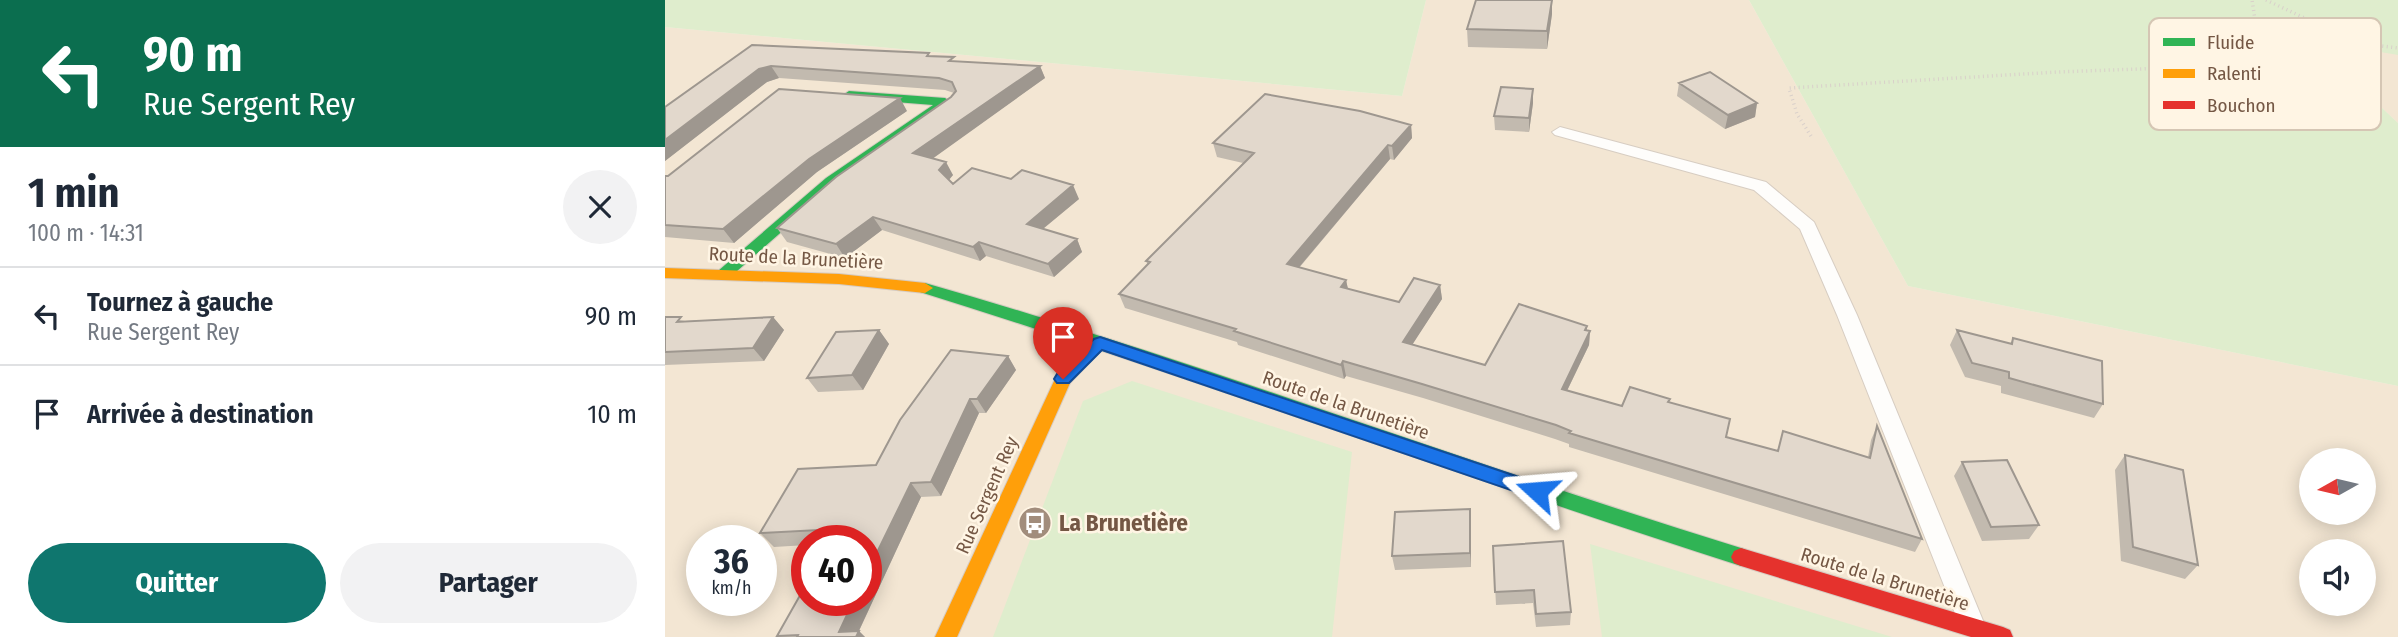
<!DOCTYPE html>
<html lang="fr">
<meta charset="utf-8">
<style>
body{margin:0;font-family:"Fira Sans Condensed",sans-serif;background:#f2f2f3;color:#1f2937;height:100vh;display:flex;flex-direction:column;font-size:26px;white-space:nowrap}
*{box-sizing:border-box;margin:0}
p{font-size:23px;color:#747a83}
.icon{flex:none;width:38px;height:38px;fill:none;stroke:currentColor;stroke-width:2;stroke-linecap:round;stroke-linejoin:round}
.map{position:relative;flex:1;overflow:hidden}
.sheet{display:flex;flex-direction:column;background:#fff;width:665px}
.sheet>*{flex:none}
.guide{background:#0b6e4f;color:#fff;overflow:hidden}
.needle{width:46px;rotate:262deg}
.tools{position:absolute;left:1634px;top:448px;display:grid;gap:14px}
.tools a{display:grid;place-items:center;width:77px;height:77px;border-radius:50%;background:#fff;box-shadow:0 4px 18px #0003;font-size:35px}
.speed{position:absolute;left:21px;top:525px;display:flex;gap:14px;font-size:35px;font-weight:700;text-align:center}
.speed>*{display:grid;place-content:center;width:91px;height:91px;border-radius:50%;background:#fff;box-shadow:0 4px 18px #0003;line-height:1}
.speed small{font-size:18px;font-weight:400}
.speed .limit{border:10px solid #d22;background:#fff;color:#111}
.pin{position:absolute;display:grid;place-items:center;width:60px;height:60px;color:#fff;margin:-72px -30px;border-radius:50% 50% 50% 0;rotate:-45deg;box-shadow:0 0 7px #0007}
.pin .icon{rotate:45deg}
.me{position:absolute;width:77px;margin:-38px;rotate:289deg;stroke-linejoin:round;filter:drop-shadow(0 0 5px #0008)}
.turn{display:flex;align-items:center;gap:24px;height:147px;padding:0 28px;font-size:32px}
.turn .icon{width:91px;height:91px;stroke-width:2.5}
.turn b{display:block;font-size:49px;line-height:60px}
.round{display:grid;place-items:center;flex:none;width:74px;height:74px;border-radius:37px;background:#f2f2f3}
.headline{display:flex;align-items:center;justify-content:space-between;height:119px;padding:0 28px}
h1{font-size:42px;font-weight:700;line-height:52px}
.action{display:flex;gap:14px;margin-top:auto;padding:14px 28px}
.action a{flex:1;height:80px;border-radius:42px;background:#0f766e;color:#fff;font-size:28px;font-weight:700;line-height:80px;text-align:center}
.action a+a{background:#f2f2f3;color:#1f2937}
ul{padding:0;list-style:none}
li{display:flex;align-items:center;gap:21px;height:98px;padding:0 28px;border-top:2px solid #e0e1e3}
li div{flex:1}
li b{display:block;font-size:26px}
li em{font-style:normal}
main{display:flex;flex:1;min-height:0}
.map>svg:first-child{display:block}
</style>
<main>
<section class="sheet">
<div class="guide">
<div class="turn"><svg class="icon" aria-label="left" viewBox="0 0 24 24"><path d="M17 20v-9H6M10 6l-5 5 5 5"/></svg><div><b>90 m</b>Rue Sergent Rey</div></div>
</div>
<div class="headline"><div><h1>1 min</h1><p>100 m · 14:31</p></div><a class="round"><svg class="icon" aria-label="close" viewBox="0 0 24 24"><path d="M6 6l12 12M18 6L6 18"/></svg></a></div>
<ul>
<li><svg class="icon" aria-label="left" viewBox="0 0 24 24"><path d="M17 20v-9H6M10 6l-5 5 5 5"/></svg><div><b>Tournez à gauche</b><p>Rue Sergent Rey</p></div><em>90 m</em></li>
<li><svg class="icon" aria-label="arrive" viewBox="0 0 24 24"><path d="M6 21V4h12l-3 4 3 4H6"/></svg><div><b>Arrivée à destination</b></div><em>10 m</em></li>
</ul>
<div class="action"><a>Quitter</a><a>Partager</a></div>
</section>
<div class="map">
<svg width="1733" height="637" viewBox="0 0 1733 637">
<rect width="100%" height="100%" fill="#f6f0e4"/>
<path fill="#f3e6d3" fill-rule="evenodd" d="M761 0H1084L1243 286 1733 386V637H0V27L737 96ZM1647 460H1699V513H1647ZM37 541H96V600H37ZM142 541H201V600H142ZM1647 551H1699V604H1647Z
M1632 29 1733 44V123Z"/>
<path fill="#dfedcd" d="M0 0H761L737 96 0 27Z
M1084 0H1733V55L1657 42 1651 32 1633 29 1733 123V386L1243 286Z
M467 381 687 452 667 637H328L418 401Z
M925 544 1227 637H937Z"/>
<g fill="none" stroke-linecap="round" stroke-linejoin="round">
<defs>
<path id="lane" d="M895 127 1101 182 1149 222 1192 315 1319 623 1315 631 1306 635 1297 631 1172 315 1135 229 1089 190 890 135 887 132Z"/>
<path id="fast" d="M184 91 280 98 286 102 171 184 63 279H53L50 275 53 271 161 178 268 105 180 98 178 95Z
M260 283C534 361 803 464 1076 548L1083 551 1086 557 1083 563 1076 566C801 478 530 378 255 292L252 288Z"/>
<path id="slow" d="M0 268 174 274 260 283 268 288 260 293 174 284 0 278Z
M435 337 443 343 405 383 292 637H270L390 379 429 339Z"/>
<path id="jam" d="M1076 548 1338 627 1345 630 1348 637H1306L1076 566 1069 563 1066 557 1069 551Z"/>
</defs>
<use href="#lane" stroke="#d7cdc2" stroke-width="2"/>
<use href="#fast" stroke="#d6cbc1" stroke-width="2"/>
<use href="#slow" stroke="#d6cbc1" stroke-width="2"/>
<use href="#jam" stroke="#d6cbc1" stroke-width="2"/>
<path stroke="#d9d0ca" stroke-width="3.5" stroke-dasharray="1 3.5" stroke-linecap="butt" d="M1601 0 1693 43 1733 48
M1146 136 1132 114 1124 88 1392 72 1529 67 1567 62 1581 50 1592 32 1587 0"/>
<use href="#lane" fill="#fefdfb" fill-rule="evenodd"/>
<use href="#fast" fill="#30b455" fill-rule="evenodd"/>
<use href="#slow" fill="#ff9f0a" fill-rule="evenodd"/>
<use href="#jam" fill="#e5322d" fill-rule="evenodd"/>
</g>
<path fill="#c2baaf" d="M887 14 882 49 803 47 802 29Z
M87 45 266 56 292 62 375 66 380 78 267 158 288 175 284 180 288 184 414 199 378 229 412 239 417 252 389 277 321 256 315 261 217 230 180 258 122 242 112 228 286 97 289 93 280 90 114 78 102 82 0 161V107Z
M1014 83 1092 103 1090 117 1060 129 1012 96Z
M868 89V103L864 132 830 130 829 116Z
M242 111 152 172 69 243 0 237V176Z
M746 125 747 138 729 160 725 159 634 268 681 280 683 289 734 302 775 285 777 299 747 344 820 365 922 331H925L924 345 902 391 957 406 1004 402 1061 437 1112 451 1203 457 1206 440 1212 426 1257 539 1250 552 904 447V444L890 439 758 398 681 376 679 379 573 345 572 342 460 308 454 294 483 265 481 261 578 163 552 157 548 143Z
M0 317 20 321 108 317 119 330 99 361 0 365Z
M214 330 224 344 198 390 153 392 142 378Z
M1292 330 1345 344 1348 338 1438 404 1429 418 1336 393V386L1300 377 1285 345Z
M343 356 351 370 321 413H314L276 496 256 497 194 631 200 637H113L112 636 201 541H142V545L109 547 95 533 211 465Z
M1460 455 1533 565 1520 579 1456 561 1450 470Z
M1297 462 1374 525 1364 539 1317 541 1289 476Z
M805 509 806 567 730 570 727 556Z
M828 546 906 612 905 625 871 627 868 603 831 605Z"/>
<path fill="#9e978f" d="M887 0V14L882 49V31Z
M106 66 114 78 102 82 0 161V140L94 69Z
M375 66 380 78 256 167 248 153Z
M868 89V103L864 132V118Z
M235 98 242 111 152 172 69 243 58 229 144 159Z
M1092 103 1090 117 1060 129 1063 115Z
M746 125 747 138 729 160 727 146Z
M723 145 725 159 625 278 622 264Z
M281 162 288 175 281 183 274 170Z
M408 185 414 199 368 237 362 224Z
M208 217 217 230 180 258 171 244Z
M412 239 417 252 389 277 383 264Z
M314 242 321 256 315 261 308 247Z
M681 280 684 294 676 287Z
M775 285 777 299 740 356 738 342Z
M108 317 119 330 99 361 88 348Z
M922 326 921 339 925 331 924 345 896 403 897 389Z
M214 330 224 344 198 390 187 375Z
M343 356 351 370 321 413 312 399Z
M678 361 681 376 679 379 676 365Z
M305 399 314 413 276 496 266 482Z
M246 483 256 497 191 637 174 632 189 600H201V575Z
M805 509 806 523V567L805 553Z
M194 631 200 637H191Z"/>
<path fill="#e2d8cc" stroke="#9e978f" stroke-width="2" d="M811 0H887L882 31 802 29Z
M87 45 264 53 262 56 289 57 284 61 375 66 248 153 281 162 274 170 288 184 307 168 346 179 357 170 408 185 362 224 412 239 383 264 314 242 308 247 208 217 171 244 112 228 171 177 286 97 291 91 287 82 274 78 106 66 94 69 0 140V107Z
M1045 72 1092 103 1063 115 1014 83Z
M836 87 868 89 864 118 829 116Z
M114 89 235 98 144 159 58 229 0 225V176H3Z
M600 94 695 111 746 125 727 146 723 145 622 264 681 280 676 287 734 302 749 278 775 285 738 342 820 365 854 304 922 326 920 330 925 331 897 389 957 406 965 387 1005 399 1003 402 1065 419 1061 437 1113 451 1118 431 1205 458 1212 426 1257 539 904 433 906 431 891 425 757 384 678 361 676 365 569 331 571 329 454 294 485 262 481 261 589 153 548 143Z
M0 317H16L12 322 108 317 88 348 0 352Z
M214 330 187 375 142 378 171 332Z
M1292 330 1347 344 1348 338 1437 361 1438 404 1344 378V372L1307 363Z
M286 350 343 356 312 399H305L266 482 246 483 201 575V541H165L172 529 95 533 133 469 211 465 235 420Z
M1460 455 1518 470 1533 565 1468 547Z
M1342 460 1374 525 1326 527 1297 462Z
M805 509V553L727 556 730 512Z
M898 541 906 612 871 614 869 590 830 592 828 546Z
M142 583V600H189L174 632 194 631 191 637H132L133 635 112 636Z"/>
<path fill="#1a73e8" stroke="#114b97" stroke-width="2" d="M435 337 872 483 878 486 881 491 878 497 872 499 437 350 404 383H392L389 379 392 374 429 339Z"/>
<defs>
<symbol id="bus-disc" viewBox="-11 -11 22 22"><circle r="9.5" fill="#a28d7c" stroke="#fff5e4"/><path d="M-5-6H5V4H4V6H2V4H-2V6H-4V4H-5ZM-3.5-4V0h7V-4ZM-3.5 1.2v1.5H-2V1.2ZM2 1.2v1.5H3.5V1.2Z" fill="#fff"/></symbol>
</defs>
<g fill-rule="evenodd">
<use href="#bus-disc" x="351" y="504" width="38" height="38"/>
</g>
<g text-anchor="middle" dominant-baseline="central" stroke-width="5" stroke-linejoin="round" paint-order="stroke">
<g font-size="19" fill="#745744" stroke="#fff5e4">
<text transform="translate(131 258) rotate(3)">Route de la Brunetière</text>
<text transform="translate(681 405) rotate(19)">Route de la Brunetière</text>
<text transform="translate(322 495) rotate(-66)">Rue Sergent Rey</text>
<text transform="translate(1220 579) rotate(17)">Route de la Brunetière</text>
</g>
<g font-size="23" font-weight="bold" fill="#745744" stroke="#fff5e4" text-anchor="start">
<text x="394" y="523">La Brunetière</text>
</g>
</g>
<rect x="1484" y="18" width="232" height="112" rx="10" fill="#fff5e4" stroke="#d5c6b4" stroke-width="2"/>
<rect x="1498" y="38" width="32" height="8" fill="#30b455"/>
<rect x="1498" y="69" width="32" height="9" fill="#ff9f0a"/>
<rect x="1498" y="101" width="32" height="8" fill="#e5322d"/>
<g font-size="19" fill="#745744">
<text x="1542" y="49">Fluide</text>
<text x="1542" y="80">Ralenti</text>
<text x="1542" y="112">Bouchon</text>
</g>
</svg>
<div class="tools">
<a><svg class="needle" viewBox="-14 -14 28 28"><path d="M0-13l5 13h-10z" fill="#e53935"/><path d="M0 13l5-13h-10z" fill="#747a83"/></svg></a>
<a><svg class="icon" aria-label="sound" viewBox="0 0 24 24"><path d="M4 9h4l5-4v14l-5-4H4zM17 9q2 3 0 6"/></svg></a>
</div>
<div class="speed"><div>36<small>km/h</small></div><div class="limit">40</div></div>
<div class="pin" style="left:398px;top:379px;background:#d93025"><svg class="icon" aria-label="arrive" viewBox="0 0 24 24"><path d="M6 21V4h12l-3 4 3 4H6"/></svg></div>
<svg class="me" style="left:872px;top:491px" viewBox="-20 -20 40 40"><path d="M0-17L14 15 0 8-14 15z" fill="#1a73e8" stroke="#fff" stroke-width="4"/></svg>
</div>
</main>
